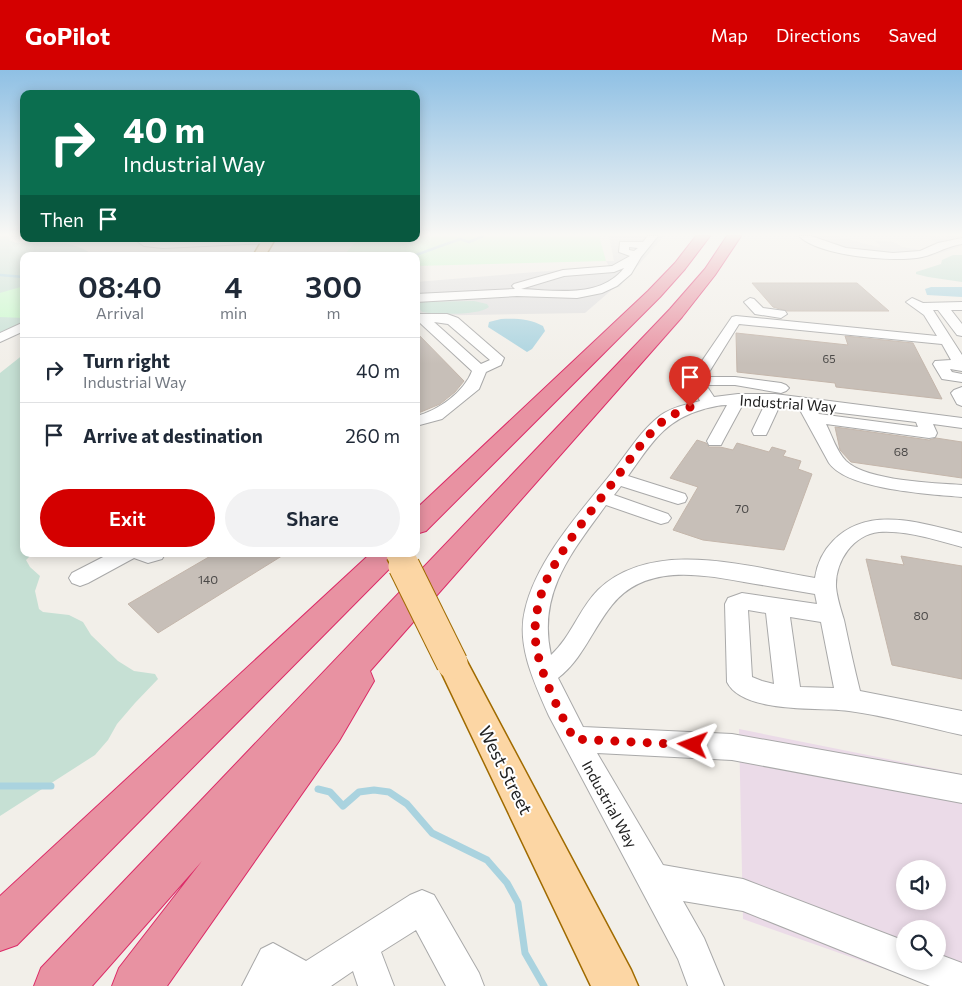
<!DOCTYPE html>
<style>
body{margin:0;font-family:Commissioner,sans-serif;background:#f2f2f3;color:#1f2937;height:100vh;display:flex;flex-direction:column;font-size:19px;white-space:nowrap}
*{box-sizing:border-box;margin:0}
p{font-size:16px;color:#747a83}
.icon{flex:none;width:28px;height:28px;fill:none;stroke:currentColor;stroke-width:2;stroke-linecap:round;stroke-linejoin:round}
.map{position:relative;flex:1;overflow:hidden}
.drawer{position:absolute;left:20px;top:182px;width:400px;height:305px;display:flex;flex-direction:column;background:#fff;border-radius:10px;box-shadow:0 2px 12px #0003}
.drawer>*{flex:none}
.top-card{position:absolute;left:20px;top:20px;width:400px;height:152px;border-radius:10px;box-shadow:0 2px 12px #0003;background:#0b6e4f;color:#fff;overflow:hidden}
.tools{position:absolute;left:896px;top:790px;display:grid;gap:10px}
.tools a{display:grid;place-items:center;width:50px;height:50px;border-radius:50%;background:#fff;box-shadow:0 2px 12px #0003;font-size:25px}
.pin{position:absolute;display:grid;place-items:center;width:42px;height:42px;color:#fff;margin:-51px -21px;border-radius:50% 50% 50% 0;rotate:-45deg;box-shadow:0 0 5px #0007}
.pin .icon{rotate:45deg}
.me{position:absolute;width:55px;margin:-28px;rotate:273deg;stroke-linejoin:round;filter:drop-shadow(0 0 4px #0008)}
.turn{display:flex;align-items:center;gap:18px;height:105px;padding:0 20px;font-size:22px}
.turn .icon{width:65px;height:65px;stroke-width:2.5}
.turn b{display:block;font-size:35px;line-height:42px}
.then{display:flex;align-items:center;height:48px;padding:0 20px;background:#0003;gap:10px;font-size:19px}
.eta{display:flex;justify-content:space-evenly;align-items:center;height:85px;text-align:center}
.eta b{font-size:30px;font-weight:600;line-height:35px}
.action{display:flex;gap:10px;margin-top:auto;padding:10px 20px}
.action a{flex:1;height:58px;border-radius:30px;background:#d40000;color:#fff;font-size:20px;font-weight:600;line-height:58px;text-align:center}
.action a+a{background:#f2f2f3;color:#1f2937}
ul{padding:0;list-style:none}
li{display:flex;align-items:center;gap:15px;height:65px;padding:0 20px;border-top:1px solid #e0e1e3}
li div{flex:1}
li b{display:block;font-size:19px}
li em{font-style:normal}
header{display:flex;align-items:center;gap:30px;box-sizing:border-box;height:70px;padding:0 25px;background:#d40000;color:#fff}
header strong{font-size:24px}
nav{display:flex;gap:28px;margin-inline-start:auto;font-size:18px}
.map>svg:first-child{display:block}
</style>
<header>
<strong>GoPilot</strong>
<nav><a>Map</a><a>Directions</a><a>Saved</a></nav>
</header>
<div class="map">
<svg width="962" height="916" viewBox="0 0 962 916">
<rect width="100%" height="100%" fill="#f2efe9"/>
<path fill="#e0dfdf" d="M609 166H664L619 217H615L585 243 416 246V212L609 196 606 191H614Z"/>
<path fill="#ebdbe8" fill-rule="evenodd" d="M739 659 962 704V916H933L743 849ZM905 799H938V831H905ZM905 859H938V891H905Z"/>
<path fill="#c6e0d4" d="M0 166H10V170L16 173C44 174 71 167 94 186H24V255L0 266Z
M953 185H962V212L928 207 916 204V202L941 194 942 190Z
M474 231 487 234 489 237C478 246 436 244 422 242L417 236V234L423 232Z
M24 284V484H32L26 490 30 497 40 506 35 521 39 539 43 542 69 545 83 552 91 565 118 591 134 601 155 604 158 609 135 633 117 654 108 670 95 685 0 746V303Z"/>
<path fill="#c8facc" d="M416 166H599L606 191 416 196V186H304L344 185 358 169H416Z
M24 216V248L0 247V223Z"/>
<path fill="#e2e2e2" d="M795 166H835L878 177 880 176 876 171 894 172 902 177 921 180 937 174 928 166 946 168 945 166H962V176L928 187 897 189 878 188 814 174Z"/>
<path fill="#aad3df" d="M931 217H962V227L927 225 925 219Z
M501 249C515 248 531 249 543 256L545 261 532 279 527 282 488 257 489 252Z"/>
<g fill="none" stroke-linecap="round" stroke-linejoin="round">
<path stroke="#aad3df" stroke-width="2.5" d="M413 186 460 169 469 172 483 166
M0 205 24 207"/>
<path stroke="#aad3df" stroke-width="7" d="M0 716H51
M318 719 330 722 343 736 359 722 374 720 389 722 407 734 432 763 487 790 507 813 518 833 525 883 544 916"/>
</g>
<path fill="#c7bfb8" stroke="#c4b6ab" d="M752 213H857L889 241H787L773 237Z
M416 262 464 311 455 322 440 334 416 344Z
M736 263 848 275 845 266 913 273 942 329 836 317 835 313 737 302Z
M835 357 929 370 936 368 962 372V408L851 392 840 380Z
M697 370 706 373 709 377H720L733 380 737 373 769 382 772 377 786 381 783 386 801 391 798 399 812 404 784 480 703 470 673 460 698 417 670 408Z
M214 484H285L158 563 128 534Z
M901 486 962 496V609L892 595 866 489 904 495Z"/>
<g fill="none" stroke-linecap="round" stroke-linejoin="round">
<defs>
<path id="minor" d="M648 166H658L641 187 631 204 617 216 602 223 577 228 517 226 416 232V224L515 219 512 216 514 214 563 200 612 196 630 186 619 182 620 172H643ZM629 177 638 178 634 181 629 180ZM624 198C600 229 555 220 521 219L564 206 614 202Z
M799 166H811L846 178 893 183 920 181 938 173 962 168V174C947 176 936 184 922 187 894 193 819 186 799 166Z
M134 169 163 172 232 169 273 170 268 173 163 178 144 176Z
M750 228 754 229 763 238 785 241 787 244 781 248 755 244 744 232Z
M912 228 923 233 962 232V240H951L962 254V266L957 265 938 240H933L962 285V301L950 299 952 302 962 304V312L942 309 933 294 935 291 951 290 942 274 739 254 706 307H735L781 313 786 315 789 318 786 321 781 323 735 315H706L714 327 738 324H775L962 348V358L933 354 937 363 935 367 929 368 826 354C832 366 837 382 846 391 867 411 934 413 962 415V427C930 424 848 420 829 393L800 340 801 338 780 335 768 361 766 365H754L752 361 765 334H743L723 371 721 375H709L707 371 727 335C719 335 712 337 704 339 664 350 651 374 628 406L685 424 687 428 685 432 678 434 621 416 614 425 668 444 671 448 668 452 661 454 606 435C572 482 537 523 551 585 571 567 579 539 598 520 653 467 749 497 815 508 817 494 823 481 833 471 868 435 920 453 962 463V477C936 470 907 460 879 462 853 465 835 491 836 517 837 528 841 540 844 550 849 574 854 597 860 621L962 641V665C925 657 887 646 849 641 819 637 743 644 727 612L725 534 728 528 742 523 817 534 815 524C791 520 768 516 744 512 699 504 645 494 612 535 593 558 583 589 558 608L583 657 732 664 962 705V733L732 690 597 683 663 795 743 809 905 871V891H938V884L962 893V916H930L743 841 683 831 704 868 724 916H688L678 889 549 646C535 614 516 576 525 540 537 488 583 439 614 400 628 382 642 359 661 345 673 337 687 334 700 331L689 310 732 247 736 246 937 266 924 245 906 232ZM816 340 916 352 918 357 819 344ZM748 540 766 543 774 614 762 611 752 607ZM790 547 821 552 834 618 800 617Z
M416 244H447L458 248 504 288 501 295 486 302 479 319 442 349 416 356V346C438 341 464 322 472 301L419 252H416ZM434 252 448 254 490 290 481 294Z
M24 252V261L0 272V263Z
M962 317V336L957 334 951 323 954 320Z
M109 484H165L162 489 148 493 134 488 88 513 80 516 72 513 69 508 72 503Z
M422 820 434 825 479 903 484 916H446L416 860 381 882 394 916H358L353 901 331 916H242L261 879 273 873 306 891 410 825Z"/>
<path id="major" d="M263 169H275L265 186H253Z
M452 580 463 584 631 900 638 916H591L437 593 441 584Z"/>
<path id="highway" d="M696 166H710L685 199 660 227 426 461 416 464V439L648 221 675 193Z
M727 166H741L715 205 682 247 370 601 374 611 339 671 167 916H112L119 898 202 791 92 916H34L41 898 670 239 705 199Z
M370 484H401L397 491 17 875 0 881V826Z"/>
</defs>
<use href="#minor" stroke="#a9a9a9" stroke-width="2"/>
<use href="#major" stroke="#a06b00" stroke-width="3"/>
<use href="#highway" stroke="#dc2a67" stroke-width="2"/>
<use href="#minor" fill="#fff" fill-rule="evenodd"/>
<use href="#major" fill="#fcd6a4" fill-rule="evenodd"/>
<use href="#highway" fill="#e892a2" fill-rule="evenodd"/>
<defs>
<path id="major-bridge-far1" d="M398 484 405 498"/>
<path id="major-bridge" d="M404 496 452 593"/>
</defs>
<use href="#major-bridge-far1" stroke="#a06b00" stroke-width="26" stroke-linecap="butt"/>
<use href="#major-bridge" stroke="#a06b00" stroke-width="33" stroke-linecap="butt"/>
<use href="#major-bridge-far1" stroke="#fcd6a4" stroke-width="23"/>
<use href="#major-bridge" stroke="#fcd6a4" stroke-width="31"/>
</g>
<linearGradient id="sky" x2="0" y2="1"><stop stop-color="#8fc0e4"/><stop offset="0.56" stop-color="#f9f8f5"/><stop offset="1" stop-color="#f9f8f5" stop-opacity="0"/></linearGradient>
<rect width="962" height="294" fill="url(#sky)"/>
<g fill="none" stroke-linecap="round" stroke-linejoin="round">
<path stroke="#d40000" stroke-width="9" stroke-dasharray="0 16.2" d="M690 337C681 341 671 345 663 351 645 367 631 388 617 407 593 439 566 471 548 507 540 524 536 541 535 559 534 594 558 639 574 669L693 675"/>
</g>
<g text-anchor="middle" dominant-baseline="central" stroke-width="4" stroke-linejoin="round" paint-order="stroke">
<g font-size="11" fill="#4b4948">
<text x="829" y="288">65</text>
</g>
<g font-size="12" fill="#4b4948">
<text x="901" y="381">68</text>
<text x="742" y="438">70</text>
<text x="208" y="509">140</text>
<text x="921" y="545">80</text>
</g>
<g font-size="15" fill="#222" stroke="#fff">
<text transform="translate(788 333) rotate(4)">Industrial Way</text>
<text transform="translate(610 734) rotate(61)">Industrial Way</text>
</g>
<g font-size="18" fill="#222" stroke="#fff">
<text transform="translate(506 700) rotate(63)">West Street</text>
</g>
</g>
</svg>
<div class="tools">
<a><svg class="icon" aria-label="sound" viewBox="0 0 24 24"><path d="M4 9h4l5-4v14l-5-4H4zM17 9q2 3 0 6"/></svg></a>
<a><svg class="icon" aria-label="search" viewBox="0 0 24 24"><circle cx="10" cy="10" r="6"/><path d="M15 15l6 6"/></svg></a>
</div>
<div class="pin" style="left:690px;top:337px;background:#d93025"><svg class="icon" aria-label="arrive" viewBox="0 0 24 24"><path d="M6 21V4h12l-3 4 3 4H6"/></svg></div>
<svg class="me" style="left:693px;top:675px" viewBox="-20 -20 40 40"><path d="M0-17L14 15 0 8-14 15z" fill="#d40000" stroke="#fff" stroke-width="4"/></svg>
<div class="top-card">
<div class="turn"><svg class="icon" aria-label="right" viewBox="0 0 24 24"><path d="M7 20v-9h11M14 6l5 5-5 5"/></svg><div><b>40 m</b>Industrial Way</div></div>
<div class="then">Then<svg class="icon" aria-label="arrive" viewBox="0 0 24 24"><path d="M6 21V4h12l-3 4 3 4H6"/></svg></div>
</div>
<section class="drawer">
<div class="eta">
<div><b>08:40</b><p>Arrival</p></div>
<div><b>4</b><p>min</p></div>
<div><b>300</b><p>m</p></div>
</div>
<ul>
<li><svg class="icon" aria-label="right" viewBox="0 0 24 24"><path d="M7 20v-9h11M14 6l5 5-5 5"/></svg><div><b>Turn right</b><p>Industrial Way</p></div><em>40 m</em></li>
<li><svg class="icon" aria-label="arrive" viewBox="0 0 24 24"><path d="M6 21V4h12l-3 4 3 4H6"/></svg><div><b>Arrive at destination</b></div><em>260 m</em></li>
</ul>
<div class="action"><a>Exit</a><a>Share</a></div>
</section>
</div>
